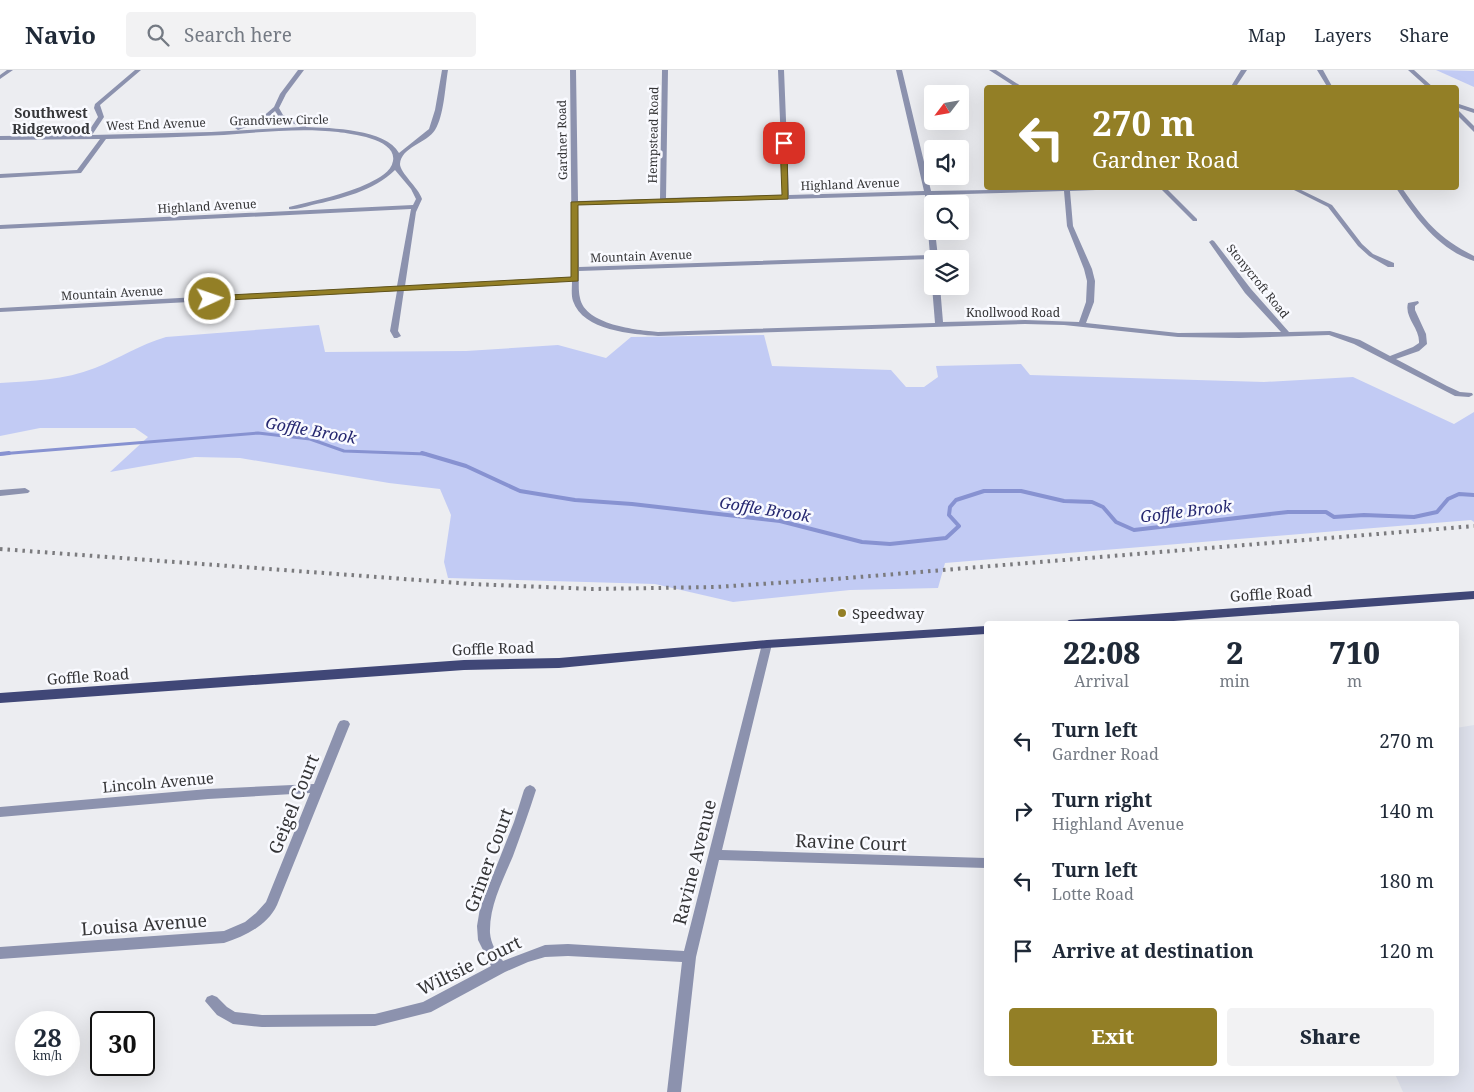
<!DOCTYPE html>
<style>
body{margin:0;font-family:"Noto Serif",serif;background:#f2f2f3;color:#1f2937;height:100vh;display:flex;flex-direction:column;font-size:19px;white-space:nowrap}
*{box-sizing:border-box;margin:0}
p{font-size:16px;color:#747a83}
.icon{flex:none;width:28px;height:28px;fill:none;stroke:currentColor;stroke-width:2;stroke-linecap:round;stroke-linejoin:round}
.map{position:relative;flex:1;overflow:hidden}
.sheet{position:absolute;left:984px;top:551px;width:475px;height:455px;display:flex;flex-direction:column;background:#fff;border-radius:5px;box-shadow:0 5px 20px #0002}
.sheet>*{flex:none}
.banner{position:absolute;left:984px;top:15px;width:475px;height:105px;border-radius:5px;box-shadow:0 5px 20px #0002;background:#937f26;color:#fff;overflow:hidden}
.needle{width:32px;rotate:239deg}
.controls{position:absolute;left:924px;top:15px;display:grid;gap:10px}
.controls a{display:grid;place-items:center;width:45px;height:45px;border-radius:5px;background:#fff;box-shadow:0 5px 20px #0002;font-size:25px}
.speed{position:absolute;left:15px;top:941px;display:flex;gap:10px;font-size:25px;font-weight:700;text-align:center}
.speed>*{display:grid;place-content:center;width:65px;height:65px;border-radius:50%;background:#fff;box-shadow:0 5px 20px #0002;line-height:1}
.speed small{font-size:12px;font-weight:400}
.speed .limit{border:2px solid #111;border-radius:8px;background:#fff;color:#111}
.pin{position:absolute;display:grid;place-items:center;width:42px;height:42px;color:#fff;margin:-21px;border-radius:10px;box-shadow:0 2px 8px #0006}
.me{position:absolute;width:55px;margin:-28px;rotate:87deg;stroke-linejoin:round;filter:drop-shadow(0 0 4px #0008)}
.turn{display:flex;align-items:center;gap:18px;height:105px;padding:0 25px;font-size:22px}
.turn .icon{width:65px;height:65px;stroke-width:2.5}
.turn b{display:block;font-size:35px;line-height:42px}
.eta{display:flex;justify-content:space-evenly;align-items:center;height:85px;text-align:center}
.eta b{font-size:30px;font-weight:800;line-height:35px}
.cta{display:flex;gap:10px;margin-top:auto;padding:10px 25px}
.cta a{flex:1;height:58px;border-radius:5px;background:#937f26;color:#fff;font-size:20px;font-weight:800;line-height:58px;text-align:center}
.cta a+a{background:#f2f2f3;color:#1f2937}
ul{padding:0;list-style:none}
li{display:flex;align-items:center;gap:15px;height:70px;padding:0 25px}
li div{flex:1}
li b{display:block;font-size:19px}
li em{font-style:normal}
header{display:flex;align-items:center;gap:30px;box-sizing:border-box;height:70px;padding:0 25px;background:#fff;border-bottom:1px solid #e0e1e3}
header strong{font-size:24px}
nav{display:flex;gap:28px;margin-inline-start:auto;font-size:18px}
.search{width:350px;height:45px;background:#f2f2f3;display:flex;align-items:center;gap:12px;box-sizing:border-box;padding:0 18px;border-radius:5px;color:#747a83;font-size:19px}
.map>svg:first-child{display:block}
</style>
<header>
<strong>Navio</strong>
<div class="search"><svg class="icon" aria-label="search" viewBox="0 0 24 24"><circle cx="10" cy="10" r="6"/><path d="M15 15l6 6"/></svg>Search here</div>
<nav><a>Map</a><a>Layers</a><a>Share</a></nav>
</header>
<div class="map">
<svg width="1474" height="1022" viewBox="0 0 1474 1022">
<rect width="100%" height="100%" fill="#ecedf1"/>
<path fill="#dfe2ed" d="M1474 655V1022H1403L1395 1004H1456V658Z"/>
<path fill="#c2cbf4" d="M1436 0 1474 1V17Z
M319 255 325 282 466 281 558 275 606 288 631 267 764 265 772 296 891 300 906 317H924L938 307 936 296 1021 294 1030 305 1264 312 1353 307 1454 354 1474 342V452L1471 450 945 493 938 518 850 520 733 532 655 514 448 508 444 492 451 445 440 419 389 413 240 388 195 387 110 402 148 367 135 358H40L0 366V313C33 311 64 310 95 298 120 288 139 275 166 267Z"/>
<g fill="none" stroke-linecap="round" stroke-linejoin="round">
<path stroke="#8792d1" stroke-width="3" d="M0 384 258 363 310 369 344 381 426 384"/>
<path stroke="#8792d1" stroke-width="4" d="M422 383 466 396 520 421 575 430 632 434 780 451 862 472 890 474 946 468 959 456 949 445 950 437 956 430 984 421H1021L1064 431 1092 432 1103 437 1116 452 1134 460 1288 442H1326L1334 447 1364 445 1414 447 1437 442 1448 429 1459 424 1474 425
M0 384 9 383"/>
<path fill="#8c92ae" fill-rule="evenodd" d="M7 0H13L0 9V5Z
M135 0H141L100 35 104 47 92 65 211 62 301 57 279 47 275 41 264 51 238 60 235 58 260 49 274 37 280 24 298 0H304L286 24 279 38 283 45 306 55V57C331 58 386 59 399 83L429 59 435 40 442 0H448C445 17 444 46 435 60 427 73 401 77 400 94 400 103 418 117 422 129L416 142 405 216 572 207 570 0H576L578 131 660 129 662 0H668L666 128 783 125 778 0H784L789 125 924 121 896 0H902L931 121 1099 118 1096 120 1070 121 1073 156 1092 199 1095 211 1094 232 1086 253 1178 263 1281 262 1245 223 1209 172 1212 170 1214 171 1251 219 1289 262 1330 261 1360 270 1390 286 1413 277 1419 273C1420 258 1404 248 1408 233L1418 231 1419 233 1415 236V240L1426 264 1427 274 1419 281 1396 289 1447 316 1460 322 1472 323 1473 325 1469 327 1455 326 1354 274 1329 265 1239 268 1178 267 1064 255 1025 254 658 266C632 264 583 261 573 231 571 225 572 217 572 211L404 220 398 261 401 266 397 268H394L390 261 397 221 0 242V238L397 216 411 139 0 159V155L413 135 416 129 411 119 395 100C374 121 340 129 312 135 304 137 296 140 289 139V137C316 130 344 125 369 113 379 108 391 102 393 91 397 69 352 64 338 62 300 58 262 62 224 65 185 67 145 68 106 69L81 103 0 108V104L77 100 100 69 0 70V66L86 65 98 47 94 38 95 34ZM1064 121 1067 156 1084 199 1087 211 1086 232 1079 252 1025 250 943 252 940 216H932L935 253 658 262C637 260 585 255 580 228 578 220 579 210 579 201L931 189 932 191V189H937L938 187 935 161H932L931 125ZM925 125 930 185 579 197 578 135Z
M989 0H996L1024 18H1017Z
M1241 0H1247L1235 18H1230Z
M1317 0H1323L1333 18H1328Z
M1408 0H1414L1434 18H1428Z
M1456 33 1474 39V43L1456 37Z
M1456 38 1474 56V62L1456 44Z
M1160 118H1166L1197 149V151H1193Z
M1290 118H1297L1332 135 1362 174 1373 184 1394 193V197H1388L1369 186 1358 176 1328 137Z
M1396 118H1402C1424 150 1438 168 1474 186V191C1438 179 1416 148 1396 118Z
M25 418 30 421 28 423 0 426V420Z
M767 570 772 574 722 780 986 788V798L719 790 696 887 681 1022H667L682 892 568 886 545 887 528 892 505 902 431 942 375 956 262 957 233 954 217 945 205 931 207 927 212 925 217 927 227 937 235 942 262 945 375 944 423 932 491 896 478 870 477 856 480 838 514 752 524 720 526 717 530 715 534 717 536 720C529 742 521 764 513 786 503 810 489 836 490 863 491 874 496 882 503 891L545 875 568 874 684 881 762 574Z
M344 650 348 651 350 654 277 835C267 856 245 866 224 873L0 889V877L224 861 245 852 256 843 266 832 310 723 208 729 0 747V737L208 719 314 714 338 654 340 651Z"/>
<path fill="#404777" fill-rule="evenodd" d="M1474 521V529L1133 554H1063L1069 550Z
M986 556V564L767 578 559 598 464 600 0 633V623L464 590 559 588 767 570Z"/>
<path stroke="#7b7b7e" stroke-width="4" stroke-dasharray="2.5 5" stroke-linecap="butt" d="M0 479 472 514 593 519 716 517 835 509 1474 456"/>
</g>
<path fill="#937f26" stroke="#605319" d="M784 71 787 73 788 129 578 135V211L210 231 205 229 210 226 571 207V132L782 125 780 73Z"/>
<circle fill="#937f26" stroke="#f9faff" stroke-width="2" cx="842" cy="543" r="5"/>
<g text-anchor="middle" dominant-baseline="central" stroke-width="5" stroke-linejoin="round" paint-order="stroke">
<g font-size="12" fill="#353537" stroke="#f9faff">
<text transform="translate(279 50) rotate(-1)">Grandview Circle</text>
<text transform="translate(156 54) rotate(-2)">West End Avenue</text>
<text transform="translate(653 65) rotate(-89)">Hempstead Road</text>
<text transform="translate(562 70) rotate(-91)">Gardner Road</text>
<text transform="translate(850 114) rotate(-2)">Highland Avenue</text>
<text transform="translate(207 136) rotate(-3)">Highland Avenue</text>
<text transform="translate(641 186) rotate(-2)">Mountain Avenue</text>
<text transform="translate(1258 211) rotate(51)">Stonycroft Road</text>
<text transform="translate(112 223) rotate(-3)">Mountain Avenue</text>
<text x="1013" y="242">Knollwood Road</text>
</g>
<g font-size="14" font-weight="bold" fill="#36373a" stroke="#f9faff">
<text x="51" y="42">Southwest<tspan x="51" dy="16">Ridgewood</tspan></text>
</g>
<g font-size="15" fill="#353537" stroke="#f9faff">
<text transform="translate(1271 523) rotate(-4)">Goffle Road</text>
<text transform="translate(493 578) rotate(-2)">Goffle Road</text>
<text transform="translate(88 606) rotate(-4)">Goffle Road</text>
<text transform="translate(158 712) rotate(-5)">Lincoln Avenue</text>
</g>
<g font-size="15" fill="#353537" stroke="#f9faff" text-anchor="start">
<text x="852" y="543">Speedway</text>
</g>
<g font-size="16" font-style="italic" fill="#252770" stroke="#f9faff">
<text transform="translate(311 360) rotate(10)">Goffle Brook</text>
<text transform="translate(765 439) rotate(9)">Goffle Brook</text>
<text transform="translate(1186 441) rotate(-7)">Goffle Brook</text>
</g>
<g font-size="18" fill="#353537" stroke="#f9faff">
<text transform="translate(293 734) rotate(-68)">Geigel Court</text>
<text transform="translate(851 772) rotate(2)">Ravine Court</text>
<text transform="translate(488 790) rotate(-70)">Griner Court</text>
<text transform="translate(694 792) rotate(-76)">Ravine Avenue</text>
<text transform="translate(144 854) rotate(-4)">Louisa Avenue</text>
<text transform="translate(469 895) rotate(-26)">Wiltsie Court</text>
</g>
</g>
</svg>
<div class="controls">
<a><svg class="needle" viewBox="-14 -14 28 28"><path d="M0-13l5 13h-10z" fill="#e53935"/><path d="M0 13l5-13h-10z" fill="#747a83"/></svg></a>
<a><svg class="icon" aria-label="sound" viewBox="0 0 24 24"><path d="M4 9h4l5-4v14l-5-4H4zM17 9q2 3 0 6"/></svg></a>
<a><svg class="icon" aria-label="search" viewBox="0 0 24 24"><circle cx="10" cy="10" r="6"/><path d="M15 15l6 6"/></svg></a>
<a><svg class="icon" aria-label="layers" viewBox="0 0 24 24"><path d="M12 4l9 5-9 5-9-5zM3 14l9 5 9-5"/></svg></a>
</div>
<div class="speed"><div>28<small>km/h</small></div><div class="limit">30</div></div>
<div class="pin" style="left:784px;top:73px;background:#d93025"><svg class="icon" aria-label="arrive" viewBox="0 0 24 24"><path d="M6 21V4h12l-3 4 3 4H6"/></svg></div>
<svg class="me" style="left:210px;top:229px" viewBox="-20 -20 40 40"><circle r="17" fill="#937f26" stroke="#fff" stroke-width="3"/><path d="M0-11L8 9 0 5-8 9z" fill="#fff"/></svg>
<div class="banner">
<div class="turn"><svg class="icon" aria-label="left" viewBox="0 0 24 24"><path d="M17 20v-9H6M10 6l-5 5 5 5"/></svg><div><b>270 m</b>Gardner Road</div></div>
</div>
<section class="sheet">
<div class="eta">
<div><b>22:08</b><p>Arrival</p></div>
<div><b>2</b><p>min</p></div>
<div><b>710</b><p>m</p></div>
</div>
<ul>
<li><svg class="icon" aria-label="left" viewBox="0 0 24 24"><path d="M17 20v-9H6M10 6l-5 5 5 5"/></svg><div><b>Turn left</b><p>Gardner Road</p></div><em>270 m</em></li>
<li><svg class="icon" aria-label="right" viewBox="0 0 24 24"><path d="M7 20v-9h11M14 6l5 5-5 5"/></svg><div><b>Turn right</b><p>Highland Avenue</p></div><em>140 m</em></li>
<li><svg class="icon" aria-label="left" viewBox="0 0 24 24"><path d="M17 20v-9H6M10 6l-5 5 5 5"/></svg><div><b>Turn left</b><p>Lotte Road</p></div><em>180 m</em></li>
<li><svg class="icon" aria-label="arrive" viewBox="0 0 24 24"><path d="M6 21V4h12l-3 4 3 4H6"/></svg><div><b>Arrive at destination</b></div><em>120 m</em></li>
</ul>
<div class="cta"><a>Exit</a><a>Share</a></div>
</section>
</div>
